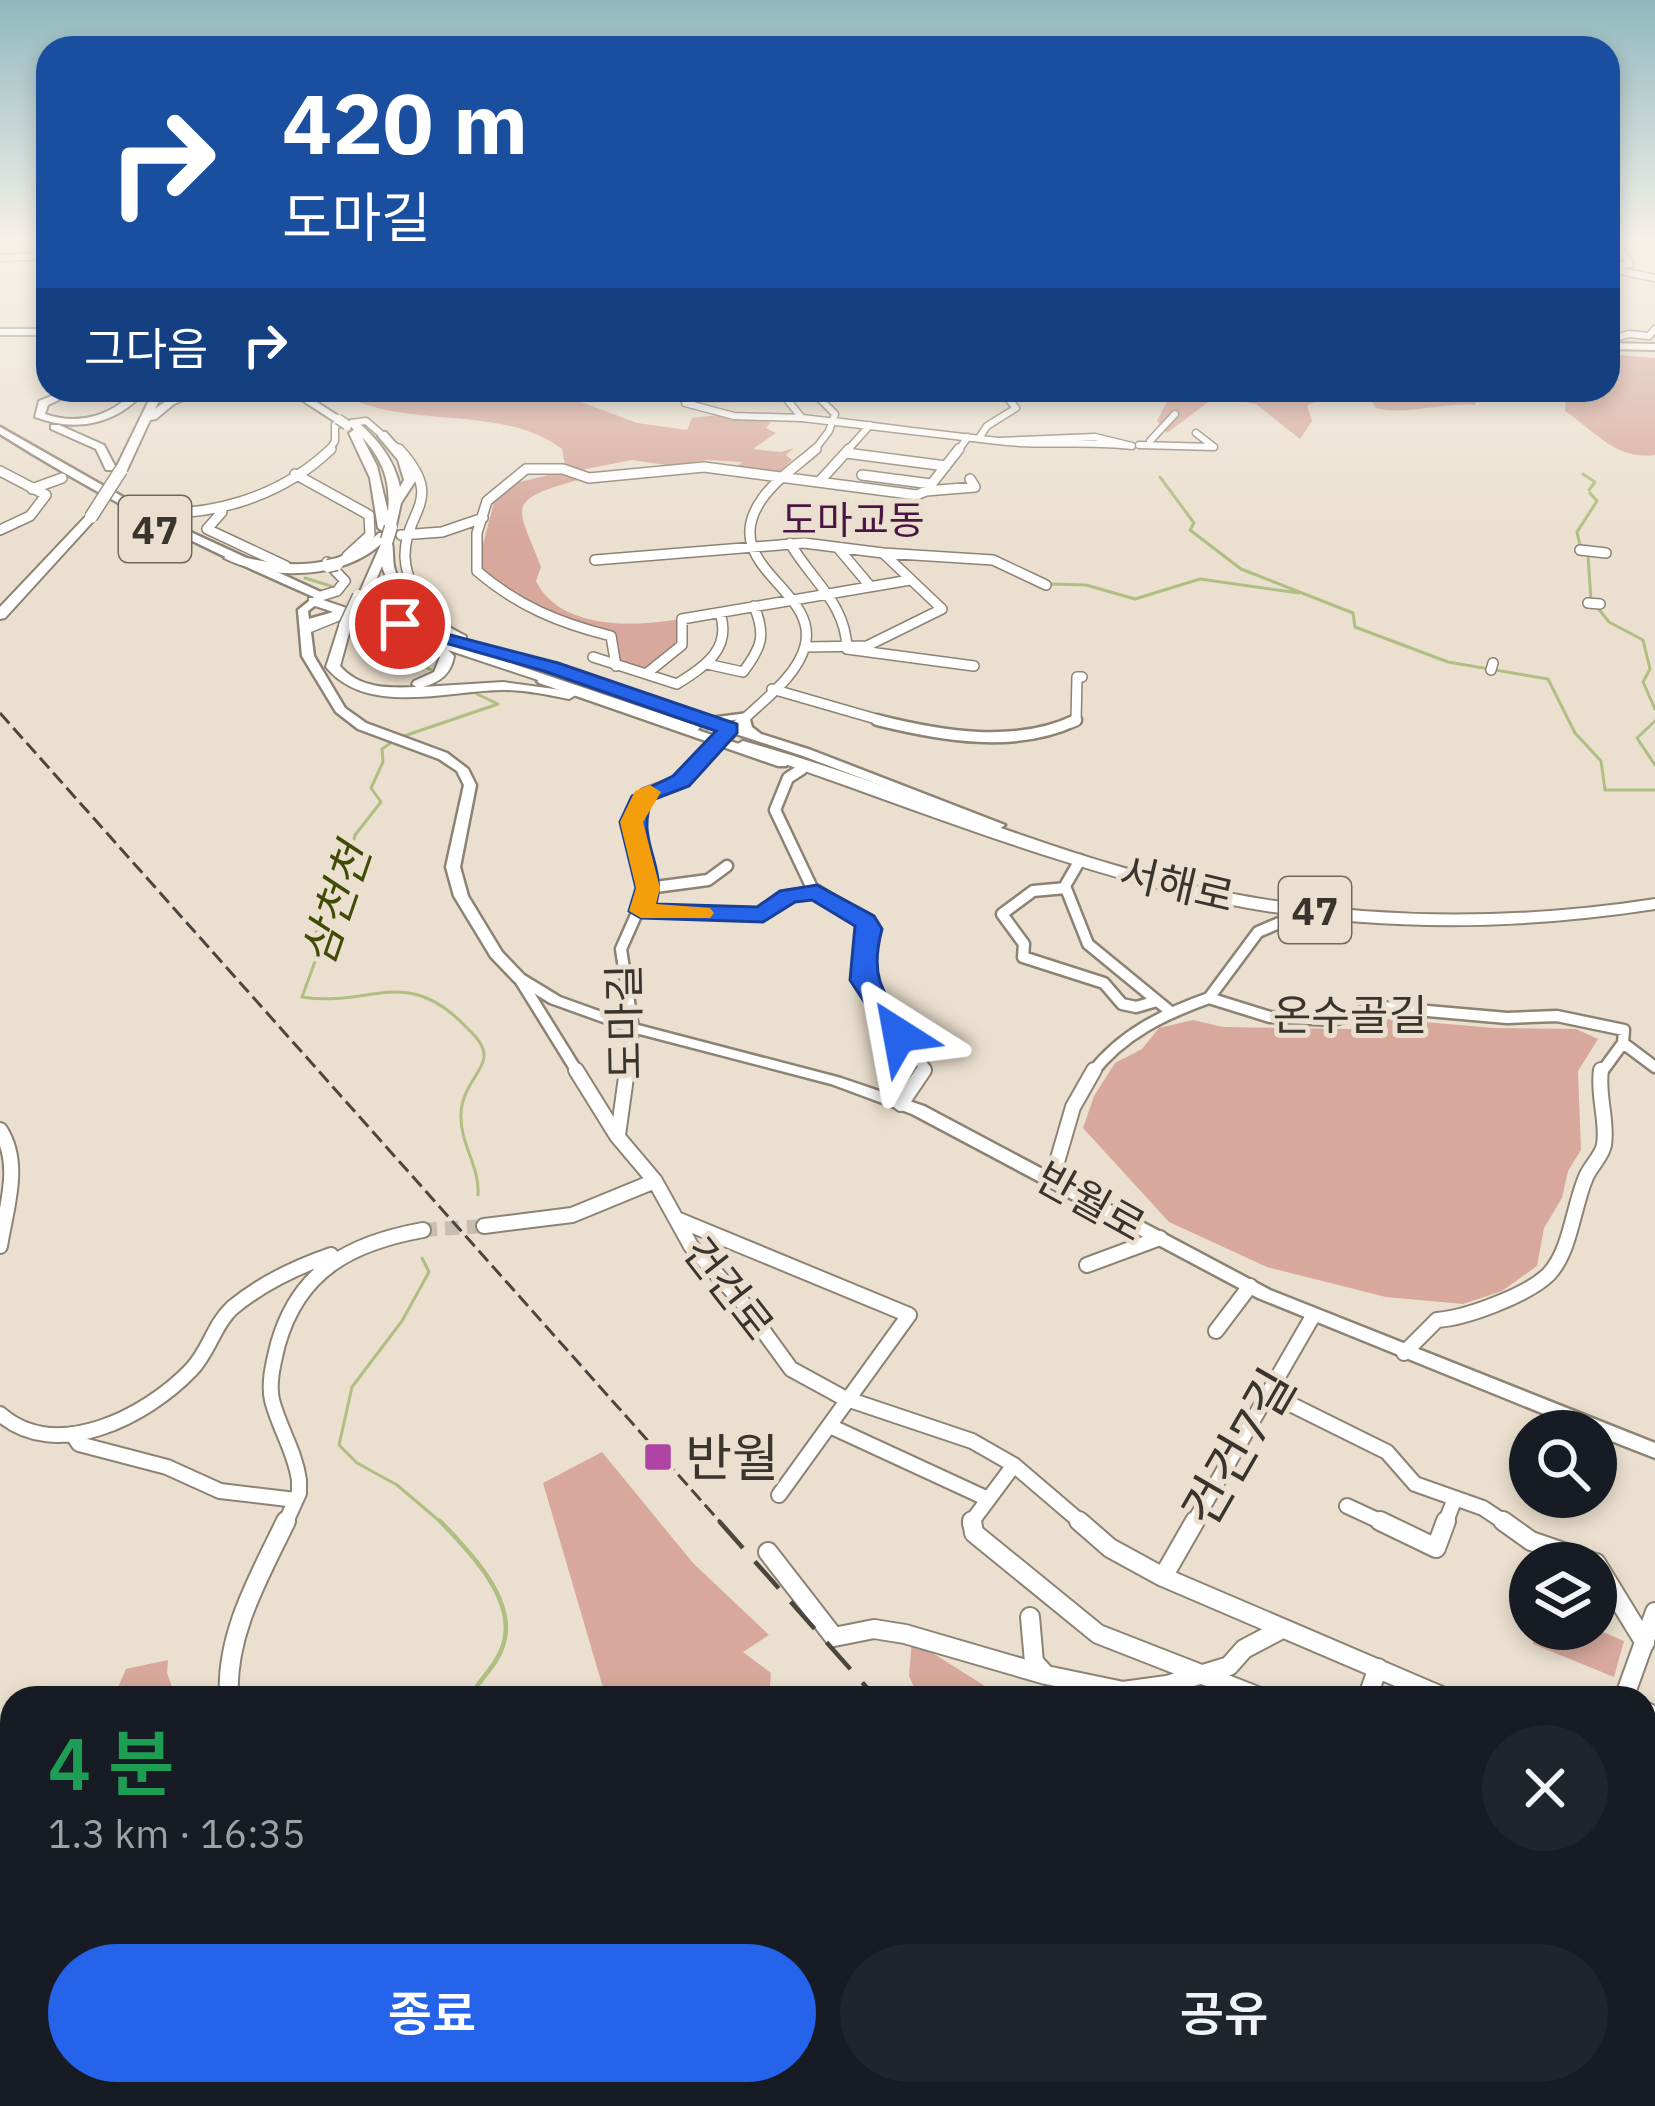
<!DOCTYPE html>
<html lang="ko">
<meta charset="utf-8">
<style>
body{margin:0;font-family:"IBM Plex Sans","Noto Sans KR",sans-serif;background:#20242c;color:#f1f3f6;height:100vh;display:flex;flex-direction:column;font-size:45px;white-space:nowrap}
*{box-sizing:border-box;margin:0}
p{font-size:39px;color:#9ea1a6}
.icon{flex:none;width:66px;height:66px;fill:none;stroke:currentColor;stroke-width:2;stroke-linecap:round;stroke-linejoin:round}
.map{position:relative;flex:1;overflow:hidden}
.sheet{position:absolute;left:0px;top:1686px;width:1656px;height:420px;display:flex;flex-direction:column;background:#171b24;border-radius:36px 36px 0 0;box-shadow:0 6px 18px #0003}
.sheet>*{flex:none}
.hud{position:absolute;left:36px;top:36px;width:1584px;height:366px;border-radius:36px;box-shadow:0 6px 18px #0003;background:#1a4fa0;color:#fff;overflow:hidden}
.controls{position:absolute;left:1509px;top:1410px;display:grid;gap:24px}
.controls a{display:grid;place-items:center;width:108px;height:108px;border-radius:50%;background:#171b24;box-shadow:0 6px 18px #0003;font-size:60px}
.pin{position:absolute;display:grid;place-items:center;width:102px;height:102px;color:#fff;margin:-51px;border:6px solid #fff;border-radius:50%;box-shadow:0 3px 12px #0007}
.me{position:absolute;width:132px;margin:-66px;rotate:326deg;stroke-linejoin:round;filter:drop-shadow(0 0 9px #0008)}
.turn{display:flex;align-items:center;gap:42px;height:252px;padding:0 48px;font-size:54px}
.turn .icon{width:156px;height:156px;stroke-width:2.5}
.turn b{display:block;font-size:84px;line-height:102px}
.then{display:flex;align-items:center;height:114px;padding:0 48px;background:#0003;gap:24px;font-size:45px}
.round{display:grid;place-items:center;flex:none;width:126px;height:126px;border-radius:63px;background:#20242c}
.summary{display:flex;align-items:center;justify-content:space-between;height:204px;padding:0 48px}
h1{font-size:72px;font-weight:600;line-height:90px;color:#1e9e55}
.cta{display:flex;gap:24px;margin-top:auto;padding:24px 48px}
.cta a{flex:1;height:138px;border-radius:72px;background:#2563eb;color:#fff;font-size:48px;font-weight:600;line-height:138px;text-align:center}
.cta a+a{background:#20242c;color:#f1f3f6}
.map>svg:first-child{display:block}
</style>
<div class="map">
<svg width="1655" height="2106" viewBox="0 0 1655 2106">
<rect width="100%" height="100%" fill="#ebe0cf"/>
<path fill="#d7a89b" d="M1608 354 1655 358V455C1615 460 1595 431 1565 411L1566 390H1608Z
M334 390H593L581 402 637 423 687 430 692 418 718 415 771 422 766 428 776 433 753 449 781 452 794 448 786 455 792 460 778 473 734 469 742 462 707 460 673 466 632 460 576 471 565 465 562 449C502 402 403 433 334 390Z
M1165 390H1480L1475 405C1441 402 1407 416 1376 408L1368 396 1342 392 1307 405 1312 421 1300 439 1256 404 1215 397 1167 433 1157 421 1170 396Z
M566 471 578 480C501 501 519 507 541 567L536 581C560 630 634 627 680 619V643L645 671 616 661 613 634 559 622 487 579 479 560 494 502 515 483Z
M1389 1019 1494 1028 1576 1029 1598 1039 1578 1071 1581 1150 1568 1171 1562 1198 1544 1228 1537 1266 1502 1291 1463 1304 1386 1297 1267 1267 1169 1222 1083 1128 1094 1096 1115 1063 1142 1049 1159 1028 1193 1020 1223 1027 1349 1029Z
M602 1452 693 1563 769 1635 743 1652 771 1673 769 1698H606L543 1483Z
M1538 1629H1596L1624 1641 1614 1677 1533 1644Z
M912 1640 1004 1698H919L909 1676Z
M168 1660 167 1673 176 1698H125L118 1687 126 1669Z
M1655 1995V2106H1609L1614 2094H1644V2001Z
M14 2094H147L142 2106H3Z
M413 2094H1130V2106H412Z
M1247 2094H1530L1578 2106H1255Z"/>
<g fill="none" stroke-linecap="round" stroke-linejoin="round">
<path stroke="#afbe82" stroke-width="3" d="M1583 474 1595 482 1589 490
M1160 477 1194 523 1190 530 1241 569 1353 613 1355 627 1448 662 1548 679 1575 733 1601 761 1605 790H1655
M1580 545 1577 532 1597 501 1590 493
M1588 556 1591 600
M305 578 331 586
M1052 584 1086 585 1135 599 1200 579 1299 593
M381 606 387 610
M1597 607 1609 622 1643 640 1650 669 1643 682 1655 709
M416 646 413 660 435 672
M1655 721 1637 738 1655 765
M404 736 498 704 477 694
M395 740 382 749 383 762 371 788 381 802 355 835 343 890 313 937 320 948 302 997C370 1008 406 964 465 1026 473 1034 485 1044 484 1057 483 1072 461 1088 461 1115 460 1144 480 1167 478 1195
M422 1258 429 1272 402 1321 352 1387 339 1445 357 1463 397 1485 443 1524"/>
<path stroke="#afbe82" stroke-width="4.5" d="M440 1521C468 1550 516 1598 504 1642 499 1663 480 1679 469 1698
M313 2106 319 2094"/>
<path stroke="#c7beaf" stroke-width="14" stroke-dasharray="14 8" stroke-linecap="butt" d="M423 1230 484 1226"/>
<path stroke="#c7beaf" stroke-width="16" stroke-dasharray="16 8" stroke-linecap="butt" d="M693 727 743 745"/>
<defs>
<path id="minor-far4" d="M0 258 48 256
M1608 268 1630 264 1619 248 1623 240
M1616 270 1655 278
M1608 340 1629 334 1649 336 1655 329
M811 390 835 414 829 431 813 452
M785 397 802 418 734 416 685 403 693 398Z
M802 418 912 431
M834 421 912 431
M912 431 998 441
M912 431 998 441
M1196 433 1214 447
M1095 437 1132 446C1087 440 1043 447 998 441Z
M979 438 987 426 1016 408 1005 395 980 390
M1150 441 1175 414
M1139 445 1214 447
M328 452 335 441V425L366 421 402 452
M846 452 870 425
M957 452 968 437"/>
<path id="minor-far3" d="M399 449C447 501 404 510 405 557 406 584 424 606 439 627
M846 453 946 466
M0 471 46 495 30 516 0 530
M295 474 369 515 370 535 347 556
M862 475 931 484
M819 482 849 449
M32 489 62 478
M926 491 975 487 970 479
M135 510C204 521 280 498 331 449
M222 512 207 529 286 566
M401 535 442 532 483 518
M790 543C811 580 846 603 847 649L974 666
M838 548 870 586
M1580 550 1606 553
M883 553 993 560 1046 585
M595 560 804 543 883 553 942 609 867 646 806 647
M321 596 337 591 345 581 327 562
M1588 603 1600 604
M306 629 336 617
M593 657 677 684C705 666 732 649 720 613
M707 664 743 672C762 647 766 635 754 606
M616 666 611 636C559 623 518 606 477 571V533L487 501 526 469H563L589 478 704 467 917 495 926 491 959 449
M1491 670 1493 663
M646 674 682 645V619L910 580
M772 689 890 723
M740 723C762 701 797 677 805 646 820 589 715 566 762 499 776 479 798 465 816 449
M1071 723 1076 721 1077 677H1082"/>
<path id="minor-far2" d="M877 720C941 736 1016 749 1076 720
M802 769 788 778 775 810 812 888 861 918 869 929 862 955 863 980 924 1067 923 1073
M1080 860 1065 886 1088 944 1172 1013
M648 888 708 880 727 866
M1066 888 1033 891 1002 914 1024 944 1023 957 1104 983 1122 1004 1136 1007 1157 1001
M641 911 763 914 788 896 817 892
M519 978 578 1073
M1209 998 1258 932 1279 923
M627 1073 633 1028 621 949 648 888 631 824 645 794 681 781 743 720
M1092 1073C1122 1034 1164 1014 1209 998L1270 1017 1333 1020 1382 1007 1507 1018 1557 1016 1624 1030 1623 1043 1655 1067
M1601 1073 1623 1043"/>
<path id="minor-far1" d="M576 1070 617 1136 655 1181 691 1246 743 1303 791 1369 844 1398 972 1441 1014 1465 1083 1524
M901 1104 924 1070
M0 1130C22 1164 6 1208 0 1246
M618 1135 627 1070
M1052 1179 1073 1107 1094 1070
M679 1220 909 1315 779 1495
M484 1226 572 1215 655 1181
M1087 1265 1160 1238
M1216 1331 1250 1286
M1404 1353 1437 1320C1466 1318 1528 1295 1549 1274 1571 1250 1573 1207 1586 1177 1590 1167 1602 1156 1604 1145 1608 1121 1597 1095 1601 1070
M1270 1394 1387 1452 1415 1484 1483 1508 1507 1524
M0 1414C56 1463 146 1417 191 1370 209 1352 213 1326 232 1308 261 1284 296 1267 331 1255
M832 1427 988 1499
M72 1434 79 1444 167 1467 220 1491 296 1500
M1347 1506 1386 1524
M285 1524 299 1493V1480C295 1451 279 1428 272 1400 268 1382 274 1361 278 1344 299 1270 351 1243 423 1230
M970 1524 1014 1465
M1193 1524 1313 1316
M1445 1524 1455 1498"/>
<path id="minor" d="M972 1521 974 1533 1098 1634 1262 1698
M1079 1521 1110 1548 1163 1577 1446 1698
M1380 1521 1436 1548 1446 1521
M1503 1521 1531 1541 1595 1563
M768 1552 834 1637 874 1629 905 1634 1046 1675 1123 1691 1167 1685 1229 1666 1244 1649 1282 1629
M1596 1563 1645 1643
M1163 1577 1195 1521
M1030 1617 1034 1662 1045 1674
M229 1698C225 1635 259 1577 286 1521
M1367 1698 1378 1668
M1624 1698 1655 1612
M1644 1711 1655 1716
M1644 1787 1655 1794
M1644 1854 1655 1862
M1644 1892 1655 1901
M161 2106 165 2094"/>
<path id="major" d="M0 427 160 518 325 594V598L308 611 309 619 333 612 360 614V618C340 620 330 619 310 625L314 656 345 708 366 723 447 753 468 769 476 785 460 867 468 896 502 952 524 975 560 997 638 1025 841 1078 924 1106 1270 1290 1655 1443V1458L1596 1435V1431H1586L1258 1298 912 1114 831 1084 628 1031 550 1003 514 981 491 957 454 896 446 867 464 785 457 771 439 759 358 729 336 712 302 656 298 610 314 597C205 550 100 497 0 434Z
M527 659 710 718 748 713 752 727 761 734 811 750 1005 825 999 829 994 828 803 756 523 664V660ZM739 719 740 727 722 722Z
M543 678 786 760 788 763 786 766H778L539 683 537 681Z"/>
<path id="highway" d="M0 329H48V335H0Z
M1608 343 1655 344V350L1608 349Z
M66 390H80L48 405 45 414C78 426 112 416 135 390H146C118 424 76 433 35 417L39 401Z
M154 390H164L155 409C171 396 188 390 208 390L174 404 156 419 150 420 127 470 117 472 115 470Z
M286 390H298L343 419 334 421Z
M349 421H357C378 440 394 459 400 487L404 480 398 460 378 436V432H386L409 459 416 480 401 503 395 530 384 532 378 528 370 478 349 433 354 430 348 423ZM362 437C383 460 391 481 388 512L377 466Z
M51 425H59L104 445 116 468 114 470H106L96 449 51 429Z
M87 515 97 517 5 618 0 619V607Z
M379 533H387C396 543 391 556 395 570 405 603 437 621 466 636V642C432 641 391 598 382 566L368 599H360L358 596 381 544C343 579 269 581 224 558L230 554C285 568 334 573 379 533Z
M309 598H317L700 727 698 730H688L448 650 454 656C451 674 440 682 423 687L503 682 569 691 576 695 569 699C548 695 526 690 504 690 448 690 367 717 326 667L340 623 351 626 340 666C360 689 388 688 416 687L412 684 414 681 434 672 440 657 428 648V643L309 604Z
M743 741C869 776 989 828 1114 865 1291 918 1473 927 1655 899V909C1512 931 1369 932 1227 904 1059 870 900 802 738 748L736 745Z"/>
</defs>
<use href="#minor-far4" stroke="#8d8374" stroke-width="9"/>
<use href="#minor-far3" stroke="#8d8374" stroke-width="12"/>
<use href="#minor-far2" stroke="#8d8374" stroke-width="15"/>
<use href="#minor-far1" stroke="#8d8374" stroke-width="18"/>
<use href="#minor" stroke="#8d8374" stroke-width="22"/>
<use href="#major" stroke="#8d8374" stroke-width="5"/>
<use href="#highway" stroke="#8d8374" stroke-width="4"/>
<use href="#minor-far4" stroke="#fff" stroke-width="6"/>
<use href="#minor-far3" stroke="#fff" stroke-width="9"/>
<use href="#minor-far2" stroke="#fff" stroke-width="10"/>
<use href="#minor-far1" stroke="#fff" stroke-width="14"/>
<use href="#minor" stroke="#fff" stroke-width="18"/>
<use href="#major" fill="#fff" fill-rule="evenodd"/>
<use href="#highway" fill="#fff" fill-rule="evenodd"/>
<path stroke="#4b463e" stroke-width="3" stroke-dasharray="14 6" stroke-linecap="butt" d="M0 713 722 1524"/>
<path stroke="#4b463e" stroke-width="4.5" stroke-dasharray="36 18" stroke-linecap="butt" d="M719 1521 876 1698
M1192 2094 1201 2106"/>
<defs>
<path id="highway-bridge-far1" d="M338 419 347 425"/>
<path id="highway-bridge" d="M91 517 121 470
M387 540 391 527
M328 566 337 564
M345 626 359 596"/>
</defs>
<use href="#highway-bridge-far1" stroke="#8d8374" stroke-width="12" stroke-linecap="butt"/>
<use href="#highway-bridge" stroke="#8d8374" stroke-width="15" stroke-linecap="butt"/>
<use href="#highway-bridge-far1" stroke="#fff" stroke-width="9"/>
<use href="#highway-bridge" stroke="#fff" stroke-width="12"/>
</g>
<linearGradient id="sky" x2="0" y2="1"><stop stop-color="#91b8bf"/><stop offset="0.45" stop-color="#f6f1e9"/><stop offset="1" stop-color="#f6f1e9" stop-opacity="0"/></linearGradient>
<rect width="1655" height="535" fill="url(#sky)"/>
<path fill="#2563eb" stroke="#184099" stroke-width="3" d="M393 620 558 663 737 724V733L689 786 652 800C635 840 667 865 656 904L757 907 780 891 817 885 874 916 882 929C868 981 885 994 913 1035L909 1041H890L850 980 855 926 812 900 795 902 763 922 641 918 629 911 636 888 620 822 632 796 673 776 716 731 544 671 393 628Z"/>
<path fill="#f59e0b" d="M650 785 661 792 643 822 660 888 656 904 710 908 714 913 710 918H641L629 911 636 888 620 822 635 791Z"/>
<rect fill="#b044a5" stroke="#ebe0cf" stroke-width="4.5" x="643" y="1442" width="30" height="30" rx="6"/>
<g text-anchor="middle" dominant-baseline="central" stroke-width="10" stroke-linejoin="round" paint-order="stroke">
<g font-size="39" fill="#491644" stroke="#ebe0cf">
<text x="853" y="519">도마교동</text>
</g>
<g fill="#ebe0cf" stroke="#6e685e" stroke-width="3">
<rect x="119" y="496" width="72" height="66" rx="9"/>
<rect x="1279" y="877" width="72" height="66" rx="9"/>
</g>
<g font-size="39" font-weight="bold" fill="#39352e">
<text x="155" y="529">47</text>
<text x="1315" y="910">47</text>
</g>
<g font-size="42" fill="#39352e" stroke="#ebe0cf">
<text transform="translate(1177 884) rotate(13)">서해로</text>
<text x="1350" y="1014">온수골길</text>
<text transform="translate(624 1022) rotate(-91)">도마길</text>
<text transform="translate(1091 1201) rotate(29)">반월로</text>
<text transform="translate(729 1288) rotate(52)">건건로</text>
</g>
<g font-size="45" font-style="italic" fill="#404c05" stroke="#ebe0cf">
<text transform="translate(335 904) rotate(-71)">삼천천</text>
</g>
<g font-size="51" fill="#39352e" stroke="#ebe0cf">
<text transform="translate(1238 1447) rotate(-60)">건건7길</text>
</g>
<g font-size="51" fill="#39352e" stroke="#ebe0cf" text-anchor="start">
<text x="685" y="1457">반월</text>
</g>
</g>
</svg>
<div class="controls">
<a><svg class="icon" aria-label="search" viewBox="0 0 24 24"><circle cx="10" cy="10" r="6"/><path d="M15 15l6 6"/></svg></a>
<a><svg class="icon" aria-label="layers" viewBox="0 0 24 24"><path d="M12 4l9 5-9 5-9-5zM3 14l9 5 9-5"/></svg></a>
</div>
<div class="pin" style="left:400px;top:624px;background:#d93025"><svg class="icon" aria-label="arrive" viewBox="0 0 24 24"><path d="M6 21V4h12l-3 4 3 4H6"/></svg></div>
<svg class="me" style="left:899px;top:1035px" viewBox="-20 -20 40 40"><path d="M0-17L14 15 0 8-14 15z" fill="#2563eb" stroke="#fff" stroke-width="4"/></svg>
<div class="hud">
<div class="turn"><svg class="icon" aria-label="right" viewBox="0 0 24 24"><path d="M7 20v-9h11M14 6l5 5-5 5"/></svg><div><b>420 m</b>도마길</div></div>
<div class="then">그다음<svg class="icon" aria-label="right" viewBox="0 0 24 24"><path d="M7 20v-9h11M14 6l5 5-5 5"/></svg></div>
</div>
<section class="sheet">
<div class="summary"><div><h1>4 분</h1><p>1.3 km · 16:35</p></div><a class="round"><svg class="icon" aria-label="close" viewBox="0 0 24 24"><path d="M6 6l12 12M18 6L6 18"/></svg></a></div>
<div class="cta"><a>종료</a><a>공유</a></div>
</section>
</div>
